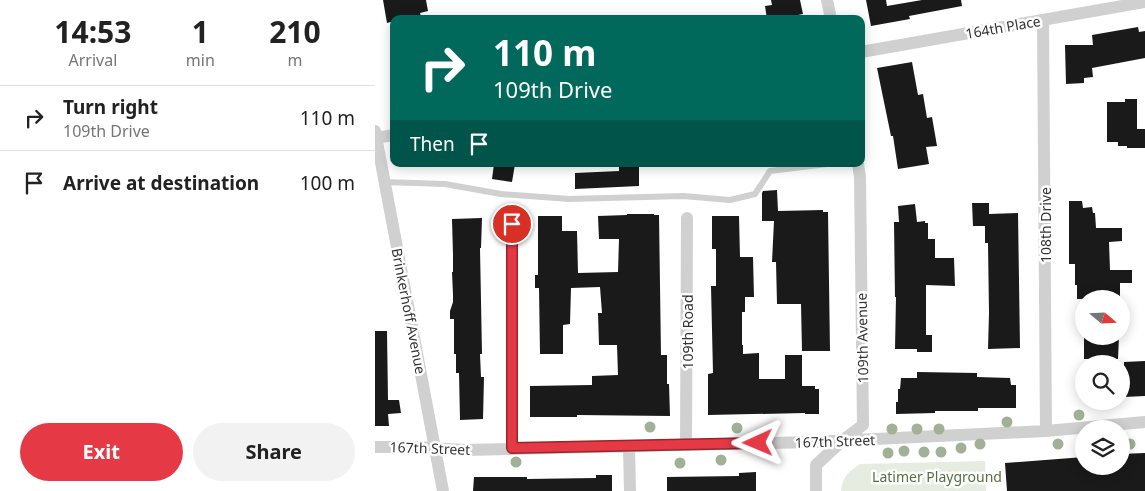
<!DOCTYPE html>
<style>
body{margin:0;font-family:"Noto Sans",sans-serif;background:#f2f2f2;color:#222;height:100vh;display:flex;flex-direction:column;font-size:19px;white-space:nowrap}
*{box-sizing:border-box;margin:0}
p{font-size:16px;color:#767676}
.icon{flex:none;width:28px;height:28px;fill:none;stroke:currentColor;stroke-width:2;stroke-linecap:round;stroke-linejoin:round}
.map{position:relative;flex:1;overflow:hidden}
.side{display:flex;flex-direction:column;background:#fff;width:375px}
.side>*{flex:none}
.top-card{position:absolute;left:15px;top:15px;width:475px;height:152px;border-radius:10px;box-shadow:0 2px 12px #0003;background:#00695c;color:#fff;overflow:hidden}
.needle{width:32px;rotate:109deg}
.fabs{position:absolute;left:700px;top:290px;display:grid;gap:10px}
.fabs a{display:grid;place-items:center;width:55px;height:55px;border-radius:50%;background:#fff;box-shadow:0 2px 12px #0003;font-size:25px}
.pin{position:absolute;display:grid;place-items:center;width:42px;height:42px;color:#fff;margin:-21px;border:2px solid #fff;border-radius:50%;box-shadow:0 1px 5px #0007}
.me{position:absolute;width:55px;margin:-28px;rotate:269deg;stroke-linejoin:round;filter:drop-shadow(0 0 4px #0008)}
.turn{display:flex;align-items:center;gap:18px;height:105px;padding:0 20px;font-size:22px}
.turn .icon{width:65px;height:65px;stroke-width:2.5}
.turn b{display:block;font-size:35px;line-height:42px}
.then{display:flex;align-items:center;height:48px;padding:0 20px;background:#0003;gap:10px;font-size:19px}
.eta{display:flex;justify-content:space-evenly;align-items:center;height:85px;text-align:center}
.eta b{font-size:30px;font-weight:700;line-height:35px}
.cta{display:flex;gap:10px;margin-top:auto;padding:10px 20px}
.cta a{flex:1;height:58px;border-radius:30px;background:#e63946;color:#fff;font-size:20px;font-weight:700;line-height:58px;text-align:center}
.cta a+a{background:#f2f2f2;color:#222}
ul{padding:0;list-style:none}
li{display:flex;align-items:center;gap:15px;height:65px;padding:0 20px;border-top:1px solid #e0e0e0}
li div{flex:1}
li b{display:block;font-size:19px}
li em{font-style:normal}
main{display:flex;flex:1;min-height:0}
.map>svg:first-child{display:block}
</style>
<main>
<section class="side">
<div class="eta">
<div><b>14:53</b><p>Arrival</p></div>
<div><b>1</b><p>min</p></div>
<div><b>210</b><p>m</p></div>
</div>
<ul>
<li><svg class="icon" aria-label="right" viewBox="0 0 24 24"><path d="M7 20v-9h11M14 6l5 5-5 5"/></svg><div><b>Turn right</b><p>109th Drive</p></div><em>110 m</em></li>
<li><svg class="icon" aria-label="arrive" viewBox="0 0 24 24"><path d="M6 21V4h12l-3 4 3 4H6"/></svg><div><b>Arrive at destination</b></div><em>100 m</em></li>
</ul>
<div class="cta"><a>Exit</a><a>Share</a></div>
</section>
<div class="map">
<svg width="770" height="491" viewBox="0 0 770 491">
<rect width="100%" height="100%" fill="#fff"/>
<path fill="#e6ecdf" d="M610 461 611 491H466C468 476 473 472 485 464Z"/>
<path fill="#1a1a1a" d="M8 0H51L53 11 45 13 46 16 32 19H19V21L12 23Z
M396 0H425L428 14 402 19H392L390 6 397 5Z
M491 0H511L512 6 547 0H586L587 6 534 16 535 19 496 26Z
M763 27 764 32 770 31V58L717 68 718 77 709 78V83L691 84 690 45H718L717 35Z
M537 62 543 95 548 94 552 118 557 117 562 146 551 147 554 164 523 169 518 136H516L502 68Z
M750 99H762V129H770V148H752V146H743V142H732V102H750Z
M119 164H140L137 182 117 179Z
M244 164H264V186L200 189V173L244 171Z
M402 190 403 211 448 210V212H453L455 351H427L426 304H402L401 262H397L399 221H387V193L388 191Z
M694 201H707L708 208 717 207 718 213H720L721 228H747V241L734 242 735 270H757V283H745V299H702V285H700V264H694Z
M597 203H614V214L643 213 645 348 613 349 614 313 613 243H610V226H598Z
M540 204 542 222 550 221V223H553V239H560V258H579L580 286 551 285V335H557V352H542V349H520L521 297H520L519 222H524L523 206Z
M252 214H279V215H284L286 355H292V384H294L295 416 202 415V417H155V386L217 385V376L243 375 242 345H224L223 313H227L225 287 196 288 195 324 188 325V354H165L164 288H160V275H163V216H187V231H202L203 273 243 272 244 239H224L223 216 252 215Z
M337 216H364L365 257H378L379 297H370V312H367V345H368V354L384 353V379H410V355H427V386H440V389H444V414H430V413L333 415V374L338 373 336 286H341V249H337Z
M107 218 106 248H105L107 354H105L106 377H109L108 419 85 420 84 373H81V354H79V319H75V311L78 302V295L77 272H78V255L77 219Z
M0 331H12L13 400H24L26 413 13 414 14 426H0Z
M709 336H744L743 359H709Z
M770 361V396L749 397V362Z
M542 372 602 373V377L635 378 636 385H641V408H603V411H560V413L521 414V402H523V389H525L526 378H542Z
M770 453V491H632L630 463 709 457V466H746V454Z
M381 472V491H292V477L364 476V473Z
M221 475H237V491H98L99 477H152V479L221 478Z"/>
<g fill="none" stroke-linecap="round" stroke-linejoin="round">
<path stroke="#d0d0d0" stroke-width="6" d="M9 182 70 184 126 194 194 199 308 196 355 200 380 194 395 171 452 164"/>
<path stroke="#d0d0d0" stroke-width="12" d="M452 0 456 19
M668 20 671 431
M486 52 770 2
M0 131 68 491
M0 138 19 135
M311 445 312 218
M0 447H42L90 450 436 442 671 431 770 422
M254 447 255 491
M137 448V223
M441 491V465L468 440 488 425 485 177 483 164"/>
</g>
<g fill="#a2b095">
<circle cx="704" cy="415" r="5.5"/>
<circle cx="632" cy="422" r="5.5"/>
<circle cx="275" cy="427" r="5.5"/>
<circle cx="362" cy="428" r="5.5"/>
<circle cx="517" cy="429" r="5.5"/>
<circle cx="542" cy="429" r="5.5"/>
<circle cx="564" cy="429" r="5.5"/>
<circle cx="605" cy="444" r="5.5"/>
<circle cx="683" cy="444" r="5.5"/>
<circle cx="755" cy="444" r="5.5"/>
<circle cx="586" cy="448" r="5.5"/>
<circle cx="529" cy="451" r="5.5"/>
<circle cx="549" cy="452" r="5.5"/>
<circle cx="566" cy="452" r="5.5"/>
<circle cx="513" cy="453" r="5.5"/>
<circle cx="346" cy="460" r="5.5"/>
<circle cx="141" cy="462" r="5.5"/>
<circle cx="305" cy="463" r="5.5"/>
</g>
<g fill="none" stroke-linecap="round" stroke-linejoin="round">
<defs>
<path id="route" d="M137 224V448L383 443"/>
</defs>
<use href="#route" stroke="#96252e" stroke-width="12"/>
<use href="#route" stroke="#e63946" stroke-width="9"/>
</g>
<g text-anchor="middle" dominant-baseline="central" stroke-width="5" stroke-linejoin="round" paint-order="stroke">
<g font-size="14" fill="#333" stroke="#fff">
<text transform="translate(628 27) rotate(-10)">164th Place</text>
<text transform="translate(670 225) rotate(-90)">108th Drive</text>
<text transform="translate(34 311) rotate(79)">Brinkerhoff Avenue</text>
<text transform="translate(312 332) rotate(-90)">109th Road</text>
<text transform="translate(487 338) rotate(-91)">109th Avenue</text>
<text transform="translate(460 441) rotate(-2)">167th Street</text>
<text transform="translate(55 448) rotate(2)">167th Street</text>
</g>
<g font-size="14" fill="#56703f" stroke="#fff">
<text x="562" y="476">Latimer Playground</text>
</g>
</g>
</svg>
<div class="fabs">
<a><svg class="needle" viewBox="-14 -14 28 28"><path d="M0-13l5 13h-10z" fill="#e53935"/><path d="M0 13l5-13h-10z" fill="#767676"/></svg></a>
<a><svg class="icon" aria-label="search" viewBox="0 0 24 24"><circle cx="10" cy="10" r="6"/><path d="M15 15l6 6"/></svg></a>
<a><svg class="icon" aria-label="layers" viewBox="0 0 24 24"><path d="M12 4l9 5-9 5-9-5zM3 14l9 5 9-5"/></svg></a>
</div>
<div class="pin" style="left:137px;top:224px;background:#d93025"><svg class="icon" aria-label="arrive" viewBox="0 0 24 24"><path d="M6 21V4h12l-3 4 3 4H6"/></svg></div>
<svg class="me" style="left:383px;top:443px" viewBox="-20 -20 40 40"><path d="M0-17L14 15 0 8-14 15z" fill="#e63946" stroke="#fff" stroke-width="4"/></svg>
<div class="top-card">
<div class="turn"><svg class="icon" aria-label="right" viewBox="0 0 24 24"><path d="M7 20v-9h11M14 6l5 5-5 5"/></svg><div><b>110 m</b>109th Drive</div></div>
<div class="then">Then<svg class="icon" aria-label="arrive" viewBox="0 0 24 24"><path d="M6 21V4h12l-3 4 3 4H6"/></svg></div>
</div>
</div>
</main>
